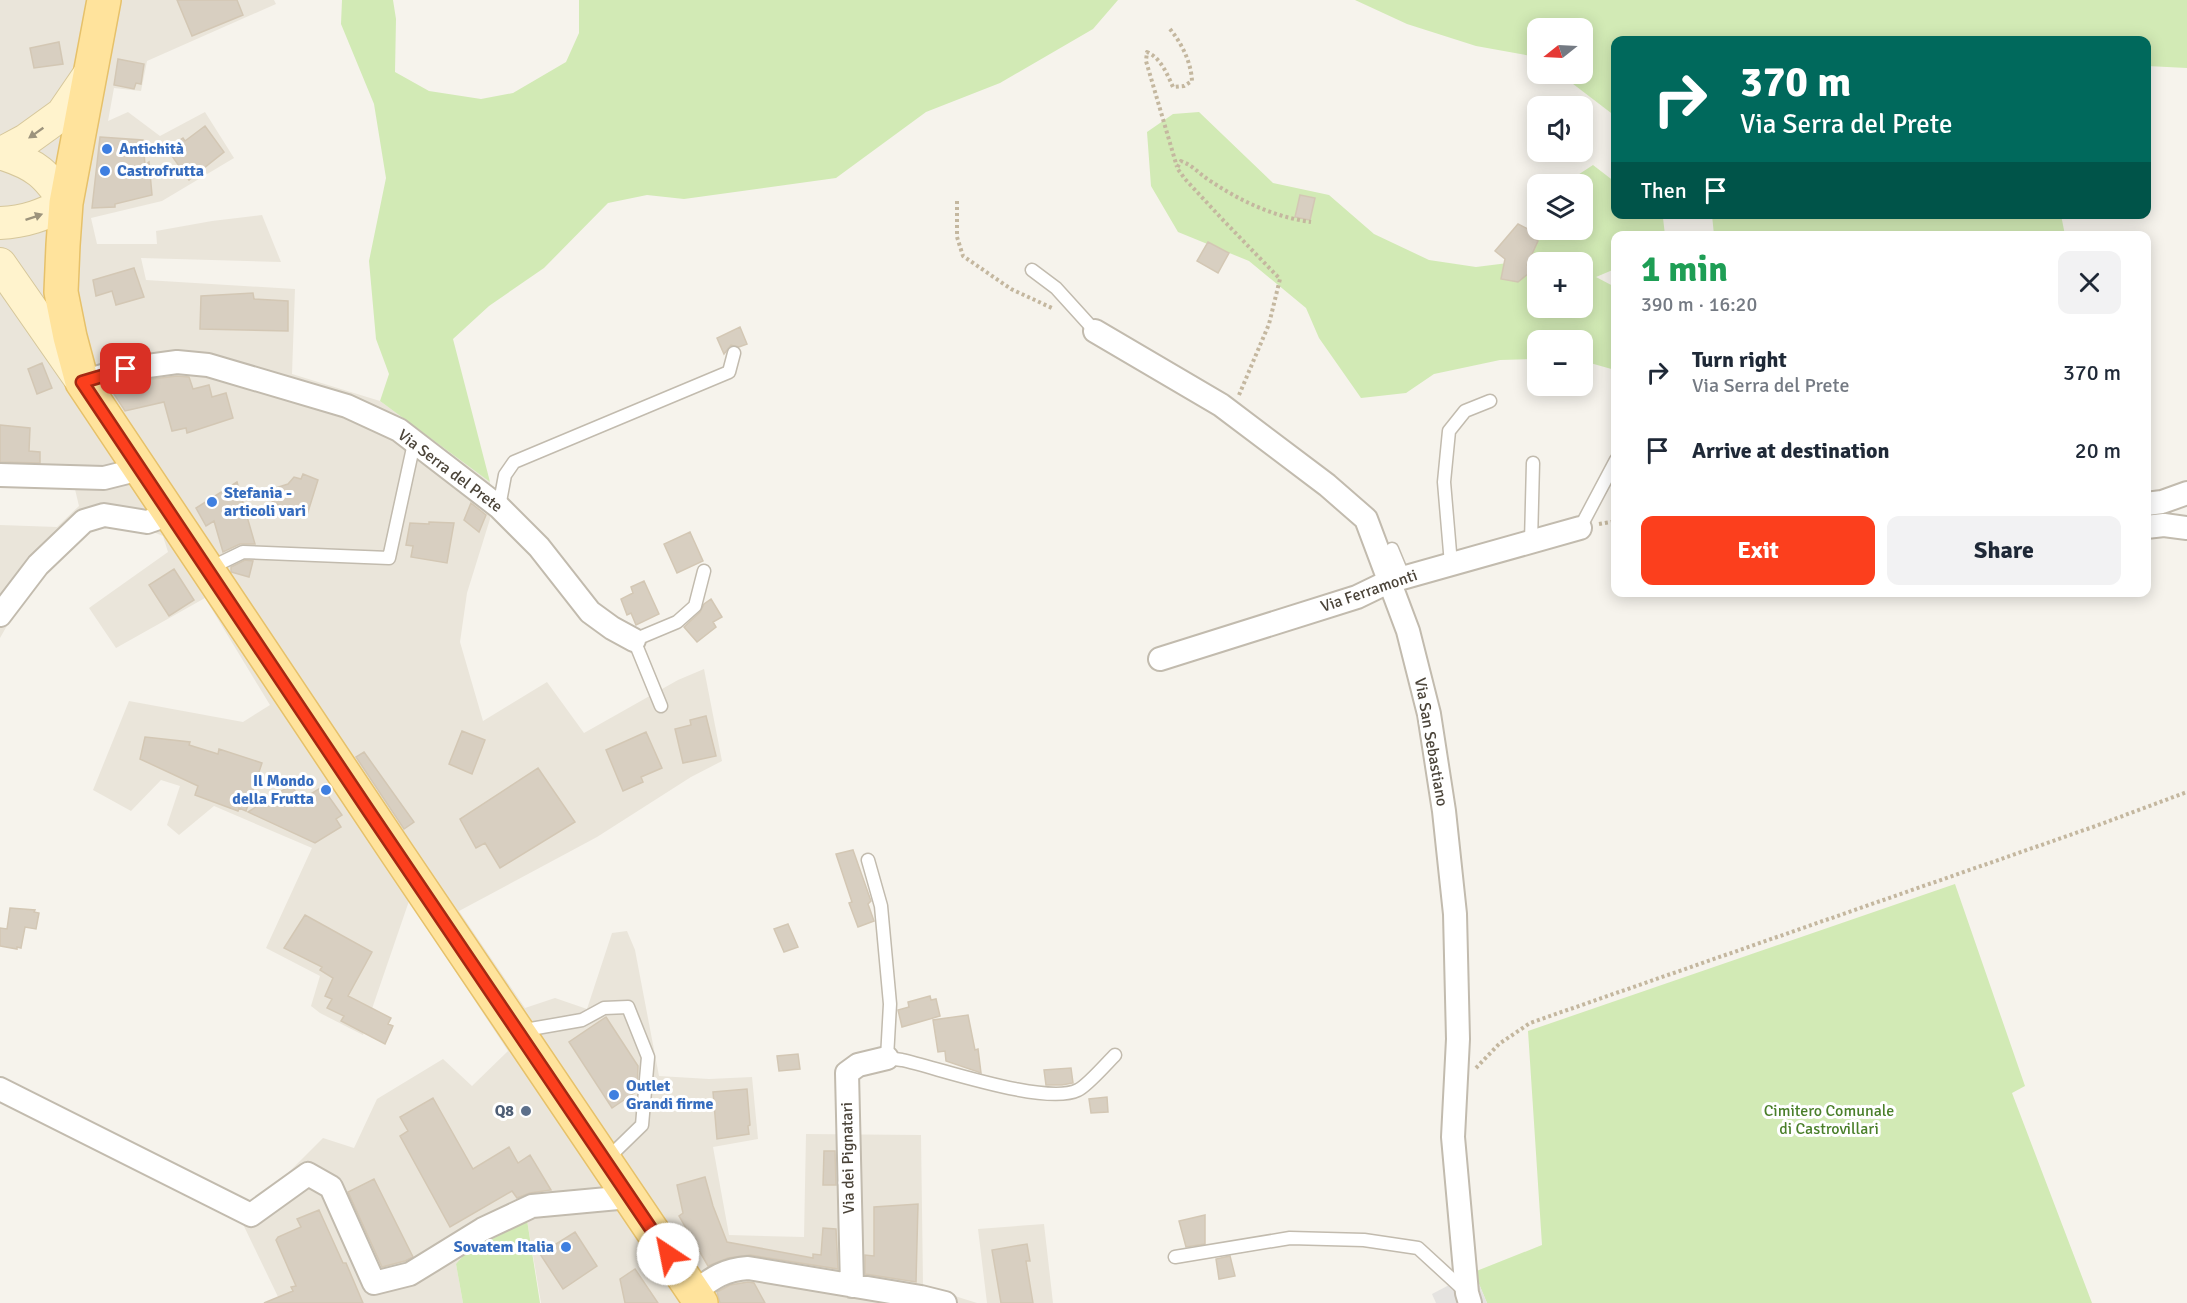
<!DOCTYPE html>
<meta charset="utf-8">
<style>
body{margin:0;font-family:Signika,sans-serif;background:#f2f2f3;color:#1f2937;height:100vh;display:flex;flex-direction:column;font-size:22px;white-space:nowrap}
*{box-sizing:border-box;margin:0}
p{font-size:20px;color:#747a83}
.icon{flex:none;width:33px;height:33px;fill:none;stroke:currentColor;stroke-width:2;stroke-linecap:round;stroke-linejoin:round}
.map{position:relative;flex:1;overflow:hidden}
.drawer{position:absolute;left:1611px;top:231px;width:540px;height:366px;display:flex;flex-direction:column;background:#fff;border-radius:12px;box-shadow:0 3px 15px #0003}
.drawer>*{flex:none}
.hud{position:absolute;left:1611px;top:36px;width:540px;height:183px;border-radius:12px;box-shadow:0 3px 15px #0003;background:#00695c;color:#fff;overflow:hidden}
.needle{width:39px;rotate:252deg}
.buttons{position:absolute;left:1527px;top:18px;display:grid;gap:12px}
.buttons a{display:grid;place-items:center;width:66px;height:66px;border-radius:12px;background:#fff;box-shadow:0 3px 15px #0003;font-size:30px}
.pin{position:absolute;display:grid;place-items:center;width:51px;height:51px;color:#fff;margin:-26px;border-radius:12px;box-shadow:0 3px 9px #0006}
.me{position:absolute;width:66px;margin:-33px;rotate:326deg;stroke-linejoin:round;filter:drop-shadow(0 0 4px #0008)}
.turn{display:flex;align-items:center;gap:21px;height:126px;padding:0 30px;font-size:27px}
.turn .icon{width:78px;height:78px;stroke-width:2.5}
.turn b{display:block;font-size:42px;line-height:51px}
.then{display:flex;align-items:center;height:57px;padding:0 30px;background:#0003;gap:12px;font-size:22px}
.round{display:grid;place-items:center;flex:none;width:63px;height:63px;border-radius:12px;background:#f2f2f3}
.overview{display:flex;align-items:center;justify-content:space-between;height:102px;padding:0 30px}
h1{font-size:36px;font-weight:700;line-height:45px;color:#1e9e55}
.action{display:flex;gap:12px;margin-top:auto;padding:12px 30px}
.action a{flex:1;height:69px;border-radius:12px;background:#fc3f1d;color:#fff;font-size:24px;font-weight:700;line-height:69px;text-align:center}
.action a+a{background:#f2f2f3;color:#1f2937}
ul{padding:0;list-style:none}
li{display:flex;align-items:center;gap:18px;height:78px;padding:0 30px}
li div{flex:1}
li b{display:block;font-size:22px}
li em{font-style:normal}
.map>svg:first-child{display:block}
</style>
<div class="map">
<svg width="2187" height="1303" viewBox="0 0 2187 1303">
<rect width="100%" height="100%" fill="#f6f3ec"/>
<path fill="#eae5da" d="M0 0H274L276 4 147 61 141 91 114 88 108 121 128 112 160 136 205 112 234 158 162 201 91 218 97 244H157L156 231 212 221 262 215 281 262 141 258 146 280 295 289 292 374 380 401 490 482V519L467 593 460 642 483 721 547 682 584 733 678 680 704 669 722 761 691 777 597 837 459 911 525 1008 555 998 587 1009 612 933 627 931 635 950 659 1076 709 1079 752 1077 758 1139 713 1147 729 1235 804 1237 806 1134 921 1135 923 1286 977 1303H541L527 1220 456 1264 463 1303H281L241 1220 323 1138 354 1148 377 1099 443 1059 472 1086 508 1051 409 901 363 1035 320 1013 311 1006 320 976 266 948 312 848 214 806 179 835 167 825 180 786 161 780 131 811 93 790 129 701 243 722 270 705 205 598 116 648 89 608 168 552 163 536 146 529 107 521 83 529 25 594 0 638V525L57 527 79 506 73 481 0 480Z
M1044 1224 1053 1303H987L978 1229Z"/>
<path fill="#d2eab5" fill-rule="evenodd" d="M342 0H393L396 19 395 72 429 91 481 99 513 93 566 62 579 33V0H1118L1093 29 1000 83 926 112 836 178 684 199 647 195 608 203 544 268 489 306 453 339 490 482 380 401 389 374 376 339 369 261 386 178 374 104 341 24Z
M1355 0H2187V68L2147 66 2146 40H1616L1615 116 1560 74H1582V28H1538L1537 57 1476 46 1407 24Z
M1199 112 1273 183 1329 195 1374 234 1429 260 1476 267 1516 262 1537 213 1538 230H1582V184H1564L1593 165 1615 182 1616 214 1659 215 1663 218 1665 235 1616 236 1615 269 1596 277 1615 287V370L1583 361 1582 340H1538L1537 359 1500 360 1434 374 1406 393 1361 398 1319 338 1306 308 1249 261 1178 232 1151 186 1147 132 1173 114ZM1538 262H1582V308H1538Z
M1712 215H2061L2065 235H1714Z
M1955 884 2025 1086 2012 1093 2092 1303H1487L1474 1272 1542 1245 1528 1031Z
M527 1220 540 1303H463L456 1264 465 1254Z"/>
<path fill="#e5e3e0" d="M1474 1272 1487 1303H1436L1432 1294Z"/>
<path fill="#d8cfc1" stroke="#d3c7b4" stroke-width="1.5" d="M177 0H237L243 15 192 36Z
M59 42 63 64 34 68 30 48Z
M118 59 144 64 141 84 136 83 134 89 114 85Z
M205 126 224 152 189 180 167 149 183 138 185 141Z
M100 137 143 140 145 165 149 162 152 195 115 204V207L92 208Z
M1300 195 1315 198 1310 220 1295 217Z
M1518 224 1538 234 1535 239 1538 241 1527 265 1534 269 1518 282 1501 279 1505 259 1495 251Z
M1208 242 1229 253 1218 273 1197 261Z
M134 268 144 297 116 305 112 291 96 296 93 280Z
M253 293 254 299 288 301V331L200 329 201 296Z
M740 327 747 344 739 347 731 345 724 354 717 338Z
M42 363 52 388 37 394 28 369Z
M177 376 189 377 193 389 209 385 212 397 226 393 233 418 187 433 186 428 172 431 164 402 125 411 110 388 129 382Z
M0 425 30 428 29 451 40 452V463L0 462Z
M303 474 318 480 307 515 286 510 260 493 288 484 294 477 301 479Z
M237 482 255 544H240L223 552 214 521 206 526 196 508Z
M471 503 486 515 479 532 464 520Z
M429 522 454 523 447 563 411 557 413 546 406 545 410 523 429 524Z
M690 532 703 561 677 573 664 544Z
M245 560 253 561 249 577 231 572V567Z
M174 569 194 600 169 616 149 585Z
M644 581 659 614 636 625 631 613 627 615 621 599 633 593 631 587Z
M711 599 722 617 713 622 716 627 697 642 684 627 700 612 704 604Z
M706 716 716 756 683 763 675 729 691 725 690 720Z
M462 731 485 740 472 774 449 764Z
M646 732 662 768 641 777 643 782 623 791 606 750Z
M145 737 190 742 189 745 218 754 219 749 262 763 246 811 239 808 238 811 195 795 198 786 140 759Z
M364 752 414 822 404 829 356 757Z
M538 768 575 822 500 868 485 843 476 848 460 819Z
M291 785 301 800 322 787 342 815 336 819 341 827 315 843 248 812Z
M853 850 871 901 868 904 874 921 858 927 849 903 852 902 836 854Z
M10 908 35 910 34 912 39 913 36 929 25 927 21 948 17 947V949L0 946V928L7 929Z
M305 915 372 952 348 996 391 1018 388 1024 393 1026 385 1044 341 1021 344 1016 327 1008 332 999 325 996 333 978 320 970 322 967 284 948Z
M788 924 798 947 784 952 774 929Z
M930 996 931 1000 936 999 940 1016 902 1027 898 1010 909 1007 908 1002Z
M968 1015 975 1050 978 1049 981 1073 946 1061 945 1051 938 1052 933 1020Z
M606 1017 638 1066 637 1091 612 1108 569 1042Z
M798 1054 800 1069 779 1071 777 1056Z
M1071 1068 1073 1083 1062 1085H1046L1044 1070Z
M747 1089 750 1125 748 1126 749 1134 717 1139 713 1092Z
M1107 1097 1108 1112 1091 1113 1089 1099Z
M433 1098 473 1169 509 1147 518 1163 530 1155 551 1190 530 1193 517 1198 512 1191 450 1227 400 1136 408 1131 400 1117Z
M824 1151H835L836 1185H823Z
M705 1177 713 1206 727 1242 813 1258V1254L821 1255 823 1228 836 1229 838 1269 750 1255 728 1258 708 1266 679 1216 683 1213 677 1185Z
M374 1179 413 1257 405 1261 382 1267 348 1192Z
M918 1204 916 1282 865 1274V1255L874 1256V1207Z
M319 1210 343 1263H346L363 1303H264L293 1291 291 1287 296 1286 276 1240 278 1237 301 1227 297 1219Z
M1205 1215V1244L1186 1247 1179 1221Z
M575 1232 597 1266 563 1289 540 1254Z
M1027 1244 1030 1261H1026L1033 1303H1001L992 1250Z
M1230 1256 1235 1276 1219 1279 1216 1259Z
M635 1269 658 1303H625L620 1279Z
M748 1282 754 1283 765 1303H720L717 1292 730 1285Z"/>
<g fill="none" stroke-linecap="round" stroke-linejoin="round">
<defs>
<path id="lane" d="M1032 270 1056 288 1095 331
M499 507 505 475 514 462 729 372 734 353
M1580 528 1616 460
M1531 542 1533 463
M1392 549 1404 578
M1451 564 1444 482 1449 431 1465 411 1490 401
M208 569 243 552 389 558 414 443
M661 706 634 640 677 622 695 606 704 571
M868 860 881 906 890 1004 887 1058 902 1060C939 1068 1046 1106 1078 1090 1087 1086 1107 1063 1115 1055
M519 1031 582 1020 604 1008 628 1007 648 1057 642 1125 606 1160
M1175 1257 1290 1238 1364 1240 1418 1248 1466 1292"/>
<path id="street" d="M1095 331 1221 405 1327 485 1366 519 1408 631 1429 714 1444 811 1455 914 1458 1039 1453 1137 1467 1293 1470 1303
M82 382 126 369 177 362 208 365 347 406 399 430 499 507 539 547 590 612 612 628 634 640
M0 475 104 478 140 469
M2146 504 2162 502 2187 493
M2146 527 2164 525 2187 528
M0 615 38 565 84 521 104 515 147 522 170 514
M1160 659 1357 597 1388 582 1580 528
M0 1089 251 1215 308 1174 331 1187 374 1283 410 1274 483 1229 532 1206 629 1197
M852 1286 847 1073 858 1065 887 1058
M694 1292C713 1278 723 1270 748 1268L921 1297 945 1303"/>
<path id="secondary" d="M0 154 26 140 62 114 88 76
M0 223C25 222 44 215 66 203 46 174 37 165 3 154
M0 264 78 376"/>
<path id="primary" d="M104 0 66 203 63 245 61 292 70 337 82 382 397 853 701 1303"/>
</defs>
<use href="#lane" stroke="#c2bbae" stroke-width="15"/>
<use href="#street" stroke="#c2bbae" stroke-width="26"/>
<use href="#secondary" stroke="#d6c79b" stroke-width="34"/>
<use href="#primary" stroke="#e6c16a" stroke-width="36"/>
<path stroke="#c4b79f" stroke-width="4" stroke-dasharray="3 3" stroke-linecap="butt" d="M1170 29C1182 44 1191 62 1192 81L1184 86 1173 87C1167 74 1161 58 1147 52L1146 61 1177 167
M957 201V237L963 256 1011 289 1052 308
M1239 395 1269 324 1280 279 1223 220 1185 179 1177 168 1181 161C1194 166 1200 175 1212 182 1242 202 1275 217 1311 222
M1599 524 1616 521
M1476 1068 1499 1044 1530 1023 2093 827 2187 792"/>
<use href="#lane" stroke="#fff" stroke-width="12"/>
<use href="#street" stroke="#fff" stroke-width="22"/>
<use href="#secondary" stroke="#fff3cd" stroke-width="32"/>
<use href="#primary" stroke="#ffe39c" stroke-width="33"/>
</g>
<defs><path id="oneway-solid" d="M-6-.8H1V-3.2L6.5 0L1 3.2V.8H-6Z" transform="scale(1.5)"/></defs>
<g fill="#9c937c">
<use href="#oneway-solid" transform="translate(36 133) rotate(145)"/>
<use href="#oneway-solid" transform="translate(34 217) rotate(-19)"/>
</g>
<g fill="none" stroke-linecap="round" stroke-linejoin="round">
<defs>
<path id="route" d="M126 369 82 382 368 810 668 1254"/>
</defs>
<use href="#route" stroke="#a42913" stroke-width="15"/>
<use href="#route" stroke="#fc3f1d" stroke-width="10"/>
</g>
<g fill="#3f7fe0" stroke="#fff" stroke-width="2">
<circle cx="107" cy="149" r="6"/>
<circle cx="105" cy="171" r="6"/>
<circle cx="212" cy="502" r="6"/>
<circle cx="326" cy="790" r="6"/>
<circle cx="614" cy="1095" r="6"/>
<circle cx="566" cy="1247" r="6"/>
</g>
<circle fill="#5c6f8a" stroke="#fff" stroke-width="2" cx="526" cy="1111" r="6"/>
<g text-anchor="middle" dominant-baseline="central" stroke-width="6" stroke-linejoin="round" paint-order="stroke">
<g font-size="16" font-weight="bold" fill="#366cbe" stroke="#fff" text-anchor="start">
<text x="119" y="149">Antichità</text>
<text x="117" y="171">Castrofrutta</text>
<text x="224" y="493">Stefania -<tspan x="224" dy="18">articoli vari</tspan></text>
<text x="314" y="781" text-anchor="end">Il Mondo<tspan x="314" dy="18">della Frutta</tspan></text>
<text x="626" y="1086">Outlet<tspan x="626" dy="18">Grandi firme</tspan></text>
<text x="554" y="1247" text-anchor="end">Sovatem Italia</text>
</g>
<g font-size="16" fill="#4b4439" stroke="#fff">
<text transform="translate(450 471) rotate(37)">Via Serra del Prete</text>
<text transform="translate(1369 591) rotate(-19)">Via Ferramonti</text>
<text transform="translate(1431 742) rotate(80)">Via San Sebastiano</text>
<text transform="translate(848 1158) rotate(-91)">Via dei Pignatari</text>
</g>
<g font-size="16" font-weight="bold" fill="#4e5e75" stroke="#fff" text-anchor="end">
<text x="514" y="1111">Q8</text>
</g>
<g font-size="16" fill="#4a7f2a" stroke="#fff">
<text x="1829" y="1111">Cimitero Comunale<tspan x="1829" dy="18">di Castrovillari</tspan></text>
</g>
</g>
</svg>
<div class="buttons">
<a><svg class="needle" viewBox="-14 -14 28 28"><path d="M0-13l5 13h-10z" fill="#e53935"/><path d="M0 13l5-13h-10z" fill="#747a83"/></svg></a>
<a><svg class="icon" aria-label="sound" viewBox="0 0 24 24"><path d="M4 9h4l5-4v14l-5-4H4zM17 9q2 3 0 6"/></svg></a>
<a><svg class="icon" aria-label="layers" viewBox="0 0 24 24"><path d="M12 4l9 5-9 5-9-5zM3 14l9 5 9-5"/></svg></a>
<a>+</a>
<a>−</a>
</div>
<div class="pin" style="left:126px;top:369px;background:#d93025"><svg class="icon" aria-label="arrive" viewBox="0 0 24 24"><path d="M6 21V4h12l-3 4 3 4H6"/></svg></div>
<svg class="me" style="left:668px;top:1254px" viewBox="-20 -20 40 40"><circle r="19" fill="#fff"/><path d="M0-13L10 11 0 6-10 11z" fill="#fc3f1d"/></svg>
<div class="hud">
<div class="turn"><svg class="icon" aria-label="right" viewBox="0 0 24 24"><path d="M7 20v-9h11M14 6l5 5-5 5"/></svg><div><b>370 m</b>Via Serra del Prete</div></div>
<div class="then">Then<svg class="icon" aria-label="arrive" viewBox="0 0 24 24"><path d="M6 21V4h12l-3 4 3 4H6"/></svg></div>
</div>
<section class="drawer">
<div class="overview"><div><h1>1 min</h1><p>390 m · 16:20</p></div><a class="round"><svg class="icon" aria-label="close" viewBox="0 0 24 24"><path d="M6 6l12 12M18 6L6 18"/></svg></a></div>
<ul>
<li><svg class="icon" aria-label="right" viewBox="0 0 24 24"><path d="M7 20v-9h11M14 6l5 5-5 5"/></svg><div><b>Turn right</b><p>Via Serra del Prete</p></div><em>370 m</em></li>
<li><svg class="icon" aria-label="arrive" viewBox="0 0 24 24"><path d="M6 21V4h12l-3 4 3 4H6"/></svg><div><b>Arrive at destination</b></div><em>20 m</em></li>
</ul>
<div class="action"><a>Exit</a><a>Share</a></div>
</section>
</div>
